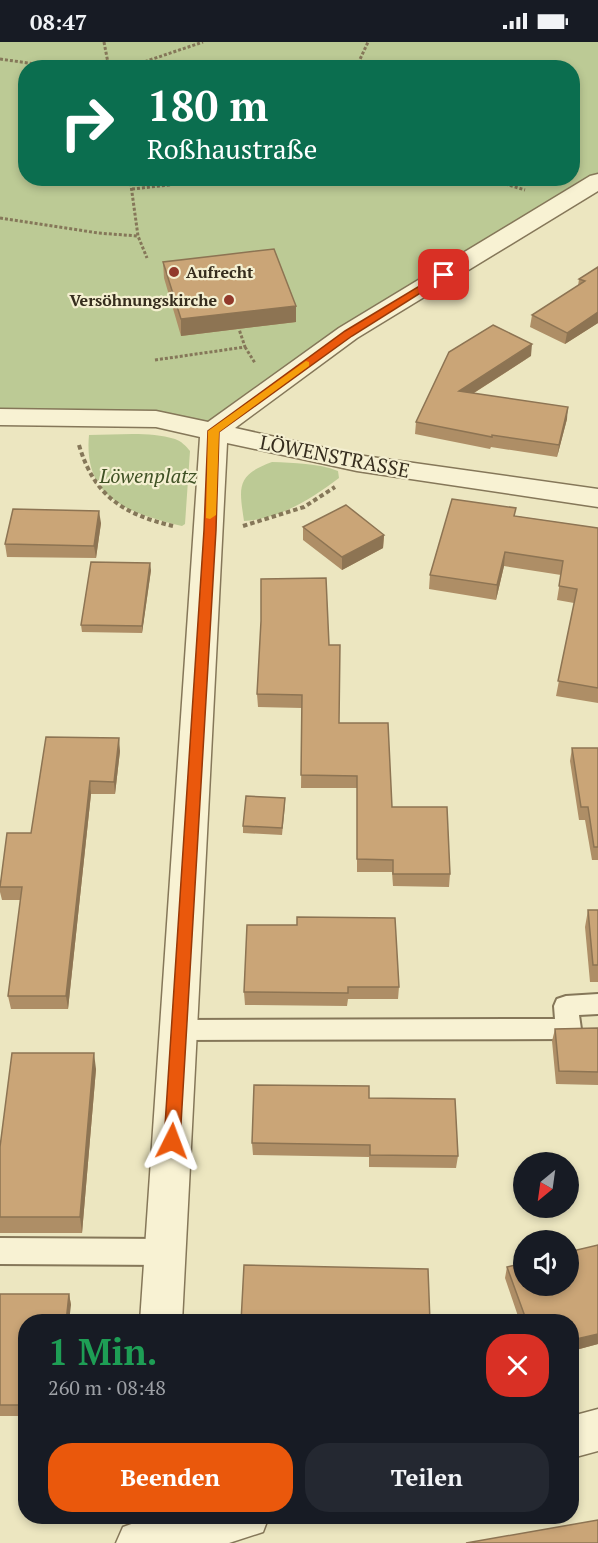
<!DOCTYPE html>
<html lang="de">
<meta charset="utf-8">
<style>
body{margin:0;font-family:"PT Serif",serif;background:#242831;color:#f1f3f6;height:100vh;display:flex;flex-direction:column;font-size:22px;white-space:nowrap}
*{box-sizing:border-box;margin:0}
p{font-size:20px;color:#9ea1a6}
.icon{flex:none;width:33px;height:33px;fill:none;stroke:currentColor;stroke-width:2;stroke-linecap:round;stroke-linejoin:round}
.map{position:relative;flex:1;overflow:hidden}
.sheet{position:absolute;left:18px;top:1272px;width:561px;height:210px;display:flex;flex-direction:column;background:#171b24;border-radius:24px;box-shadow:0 3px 9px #0003}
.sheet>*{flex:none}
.top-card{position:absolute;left:18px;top:18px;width:562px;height:126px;border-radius:24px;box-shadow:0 3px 9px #0003;background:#0b6e4f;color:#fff;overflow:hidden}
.needle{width:39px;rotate:209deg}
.buttons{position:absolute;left:513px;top:1110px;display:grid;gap:12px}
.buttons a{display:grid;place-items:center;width:66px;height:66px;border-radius:50%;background:#171b24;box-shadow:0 3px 9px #0003;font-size:30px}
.pin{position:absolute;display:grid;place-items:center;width:51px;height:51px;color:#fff;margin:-26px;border-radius:12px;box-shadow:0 3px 9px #0006}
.me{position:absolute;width:66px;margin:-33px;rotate:3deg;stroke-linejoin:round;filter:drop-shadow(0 0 4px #0008)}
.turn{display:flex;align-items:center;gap:21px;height:126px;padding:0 30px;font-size:27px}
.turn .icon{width:78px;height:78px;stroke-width:2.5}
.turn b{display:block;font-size:42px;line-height:51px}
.round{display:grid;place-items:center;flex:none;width:63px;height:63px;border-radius:24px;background:#242831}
.headline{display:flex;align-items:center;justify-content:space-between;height:102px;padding:0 30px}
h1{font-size:36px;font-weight:600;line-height:45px;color:#1e9e55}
.cta{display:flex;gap:12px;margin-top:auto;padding:12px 30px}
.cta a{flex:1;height:69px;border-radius:24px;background:#ea580c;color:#fff;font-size:24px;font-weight:600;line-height:69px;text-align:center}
.cta a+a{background:#242831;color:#f1f3f6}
.status{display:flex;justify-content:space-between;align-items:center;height:42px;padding:0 30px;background:#171b24;direction:ltr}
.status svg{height:16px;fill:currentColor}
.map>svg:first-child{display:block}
</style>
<div class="status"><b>08:47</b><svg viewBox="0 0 49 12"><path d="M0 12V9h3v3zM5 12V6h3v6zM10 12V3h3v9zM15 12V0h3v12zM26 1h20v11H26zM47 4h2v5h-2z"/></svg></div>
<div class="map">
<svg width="598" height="1501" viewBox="0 0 598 1501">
<rect width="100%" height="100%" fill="#ece6c0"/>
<path fill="#bcca95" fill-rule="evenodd" d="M0 0H598V141L272 347 214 389 0 375ZM26 26H573V136H26Z
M89 393C117 393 149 389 175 397 181 399 186 404 190 409L185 482 182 484C129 471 83 457 89 393Z
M272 420C295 421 317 421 338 429L339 436C311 457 280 477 244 479 239 445 236 433 272 420Z"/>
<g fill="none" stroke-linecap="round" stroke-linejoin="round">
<defs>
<path id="service" d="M598 952V972L579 973 581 987 577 994 568 997 178 998 169 995 165 988 169 981 178 978 555 977 554 964 557 957 566 954Z
M0 1196 166 1197 176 1201 180 1210 176 1219 166 1223 0 1222Z"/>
<path id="minor" d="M598 132V149L357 296 235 386 357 413 598 447V465L357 429 227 401 182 1280H140L200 395 156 385 0 383V367L156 369 208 380 339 286 590 134Z
M598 1367V1409L572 1416V1374Z
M154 1474H269L263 1490 229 1501H116L123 1485Z"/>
</defs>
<use href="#service" stroke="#857759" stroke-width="4"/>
<use href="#minor" stroke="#857759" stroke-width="3"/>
<path stroke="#857759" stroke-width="3" stroke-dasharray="3 2" stroke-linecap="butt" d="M104 0 109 26
M0 17 63 26
M126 26 203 0
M356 26 368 0
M130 136 138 194 147 216
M486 136 525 148
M132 147 169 143 191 136
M0 176 98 191 138 194
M245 305 255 321
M155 318 245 305 239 287"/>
<path stroke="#857759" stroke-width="4" stroke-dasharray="4.5 3" stroke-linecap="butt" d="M79 403C94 454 123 472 173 484
M243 484 304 465 335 445"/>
<use href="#service" fill="#f8f2d3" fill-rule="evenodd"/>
<use href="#minor" fill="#f8f2d3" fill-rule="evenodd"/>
</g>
<path fill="#ae8e66" d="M163 220 296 264V280L181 294 164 236Z
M598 225V281L565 302 530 285 532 273 578 244 579 237Z
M531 314 474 351 567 377 557 415 491 405 490 407 415 392 416 380Z
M516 474 598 486V661L556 654 574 561 557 558 561 533 504 524 496 558 429 547 430 533Z
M101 481 96 516 7 515 5 502Z
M303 485 384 493 383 506 342 528 303 498Z
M151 528 142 591 82 590 81 583Z
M329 603 339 681 392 765 450 832 449 845 393 844 392 830H357V746H301L302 666 258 665 257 652Z
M572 706H598V818H592L585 778H579L570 719Z
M120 709 115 752H91L68 967H11L8 954 21 858H2L0 850V840L31 791Z
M285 763 282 793 243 791V784Z
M588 868H598V940H590L585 885Z
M247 883 399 945 398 957H348L347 964 245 963 244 950Z
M598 986V1043L556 1042 552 999 555 987Z
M96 1027 82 1191H0V1105Z
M369 1056 458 1114 456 1126 369 1125V1115L253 1113 252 1101Z
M598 1203V1302L572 1309V1280H520L505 1236 507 1225Z
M0 1252H69L71 1263 26 1280V1374H0Z"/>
<path fill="#8d7453" d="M296 264V280L181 294V277Z
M598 270V281L565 302 567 291Z
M532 302 531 314 458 361 459 349Z
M568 365 567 377 557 415 559 403Z
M99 469 101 481 96 516 94 504Z
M384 493 383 506 342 528V515Z
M505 510 504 524 496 558 497 543Z
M150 521 151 528 142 591V584Z
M119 696 120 709 115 752 114 740Z
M90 739 91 752 68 967 66 954Z
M94 1011 96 1027 82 1191 80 1175Z
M69 1252 71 1263 69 1280H66Z
M598 1292V1302L572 1309V1298Z"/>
<path fill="#caa577" stroke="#8d7453" stroke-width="1.5" d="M274 207 296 264 181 277 163 220Z
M598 225V270L567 291 532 273 585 239 579 237Z
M493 283 532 302 459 349 568 365 559 403 492 393V395L416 380 449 310Z
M452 457 516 466 514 474 598 486V646L558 639 577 547 559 544 563 519 505 510 497 543 430 533Z
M346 463 384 493 342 515 303 485Z
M13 467 99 469 94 504 5 502Z
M91 520 150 521 142 584 81 583Z
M326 536 329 603H340L339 681H388L392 765H447L450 832H393V818L357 817V734L301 733 302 653 257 652 261 579V537Z
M46 695 119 696 114 740 90 739 66 954H8L22 845H0L7 791H31Z
M572 706H598V805H594L588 765H581Z
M246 754 285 756 282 786 243 784Z
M588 868H598V923H593Z
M297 875 395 876 399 945H348V951L244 950 247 883H297Z
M598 986V1030L559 1029 555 987Z
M12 1011H94L80 1175H0V1105Z
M254 1043 369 1044V1056L455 1057 458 1114 370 1113V1103L252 1101Z
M598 1203V1292L572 1298V1280H527L507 1225 524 1221V1244H568V1210Z
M244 1223 428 1227 430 1280H241Z
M0 1252H69L66 1280H26V1363H0Z
M598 1478V1501H466Z"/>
<path fill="#ea580c" stroke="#983908" stroke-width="1.5" d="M441 231 449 233 352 294 219 390 216 488 180 1099 177 1104 172 1106 166 1104 164 1099 204 488 208 389 345 289Z"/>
<path fill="#f59e0b" d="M306 319 309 320V324L219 390 216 473 210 477 206 476 208 389Z"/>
<g fill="#92392b" stroke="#f4efd0" stroke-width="2">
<circle cx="174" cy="230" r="6"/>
<circle cx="229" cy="258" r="6"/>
</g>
<g text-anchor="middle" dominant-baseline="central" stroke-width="4.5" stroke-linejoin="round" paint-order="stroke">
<g font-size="16" font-weight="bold" fill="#352c1d" stroke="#f4efd0" text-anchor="start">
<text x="186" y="230">Aufrecht</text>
<text x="217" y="258" text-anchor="end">Versöhnungskirche</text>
</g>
<g font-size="20" fill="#352c1d" stroke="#f4efd0">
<text transform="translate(335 414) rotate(11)">LÖWENSTRASSE</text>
</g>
<g font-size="20" font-style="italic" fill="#3f5124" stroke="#f4efd0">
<text x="148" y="433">Löwenplatz</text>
</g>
</g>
</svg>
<div class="buttons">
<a><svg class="needle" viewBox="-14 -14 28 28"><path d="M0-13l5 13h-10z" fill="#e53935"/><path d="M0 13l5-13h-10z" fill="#9ea1a6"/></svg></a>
<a><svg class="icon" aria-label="sound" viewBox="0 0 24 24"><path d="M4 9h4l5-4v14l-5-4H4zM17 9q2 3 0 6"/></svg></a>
</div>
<div class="pin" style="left:444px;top:233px;background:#d93025"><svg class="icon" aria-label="arrive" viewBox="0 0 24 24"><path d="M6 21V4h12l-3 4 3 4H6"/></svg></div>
<svg class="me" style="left:172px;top:1099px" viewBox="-20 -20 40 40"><path d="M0-17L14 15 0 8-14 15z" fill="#ea580c" stroke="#fff" stroke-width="4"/></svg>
<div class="top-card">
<div class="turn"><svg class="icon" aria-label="right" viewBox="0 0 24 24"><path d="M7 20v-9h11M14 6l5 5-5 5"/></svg><div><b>180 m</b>Roßhaustraße</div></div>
</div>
<section class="sheet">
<div class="headline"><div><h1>1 Min.</h1><p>260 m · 08:48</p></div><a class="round" style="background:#d93025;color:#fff"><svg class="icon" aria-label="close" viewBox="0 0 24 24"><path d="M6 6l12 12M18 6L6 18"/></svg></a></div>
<div class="cta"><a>Beenden</a><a>Teilen</a></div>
</section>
</div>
